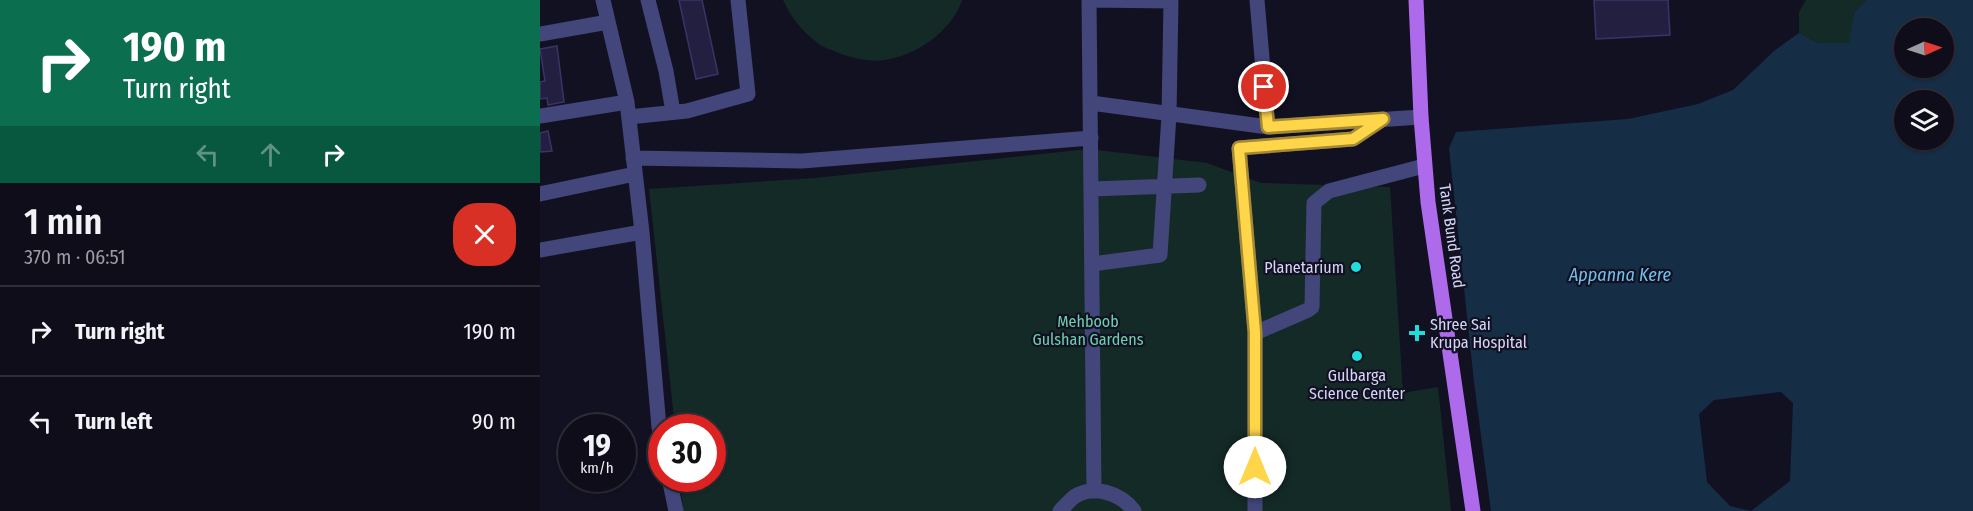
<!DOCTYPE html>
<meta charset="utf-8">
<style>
body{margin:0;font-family:"Fira Sans Condensed",sans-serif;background:#1c1b26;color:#f1f3f6;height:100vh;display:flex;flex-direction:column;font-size:22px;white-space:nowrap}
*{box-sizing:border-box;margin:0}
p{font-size:20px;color:#9b9ca2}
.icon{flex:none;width:33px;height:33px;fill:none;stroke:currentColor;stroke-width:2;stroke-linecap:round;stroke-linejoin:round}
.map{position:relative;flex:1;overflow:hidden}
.panel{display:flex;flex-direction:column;background:#0e0d19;width:540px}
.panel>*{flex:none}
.guide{background:#0b6e4f;color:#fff;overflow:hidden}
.needle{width:39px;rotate:87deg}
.buttons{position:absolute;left:1354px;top:18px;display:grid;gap:12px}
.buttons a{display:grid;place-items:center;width:60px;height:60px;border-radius:50%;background:#0e0d19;box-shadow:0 2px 4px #0004,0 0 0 2px #2e2d38;font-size:30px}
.speed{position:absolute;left:18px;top:414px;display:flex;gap:12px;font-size:30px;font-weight:700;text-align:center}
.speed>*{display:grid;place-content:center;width:78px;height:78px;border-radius:50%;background:#0e0d19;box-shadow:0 2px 4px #0004,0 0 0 2px #2e2d38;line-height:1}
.speed small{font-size:15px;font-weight:400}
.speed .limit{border:9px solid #d22;background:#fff;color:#111}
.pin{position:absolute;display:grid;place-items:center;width:51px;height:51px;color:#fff;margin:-26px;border:3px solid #fff;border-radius:50%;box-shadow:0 2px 6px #0007}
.me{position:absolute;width:66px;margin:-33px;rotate:0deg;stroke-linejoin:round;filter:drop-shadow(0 0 4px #0008)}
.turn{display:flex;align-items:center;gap:21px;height:126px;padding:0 24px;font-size:27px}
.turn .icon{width:78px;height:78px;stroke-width:2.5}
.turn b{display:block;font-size:42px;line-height:51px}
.lanes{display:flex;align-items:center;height:57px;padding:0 24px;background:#0003;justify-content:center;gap:30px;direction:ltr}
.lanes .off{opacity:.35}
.round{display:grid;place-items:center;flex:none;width:63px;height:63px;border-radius:24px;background:#1c1b26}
.head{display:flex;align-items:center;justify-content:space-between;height:102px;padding:0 24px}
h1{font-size:36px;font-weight:600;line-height:45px}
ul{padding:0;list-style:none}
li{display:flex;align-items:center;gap:18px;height:90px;padding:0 24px;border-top:2px solid #2e2d38}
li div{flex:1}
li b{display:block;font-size:22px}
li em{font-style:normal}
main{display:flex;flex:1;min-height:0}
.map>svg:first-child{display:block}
</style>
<main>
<section class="panel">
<div class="guide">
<div class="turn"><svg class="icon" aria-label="right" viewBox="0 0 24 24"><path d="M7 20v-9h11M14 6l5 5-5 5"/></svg><div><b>190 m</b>Turn right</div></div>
<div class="lanes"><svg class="icon off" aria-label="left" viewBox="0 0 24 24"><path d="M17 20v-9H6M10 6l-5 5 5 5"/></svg><svg class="icon off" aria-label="ahead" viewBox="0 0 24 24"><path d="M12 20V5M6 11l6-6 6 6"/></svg><svg class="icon" aria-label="right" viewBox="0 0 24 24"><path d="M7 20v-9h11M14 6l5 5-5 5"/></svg></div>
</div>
<div class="head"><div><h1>1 min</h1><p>370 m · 06:51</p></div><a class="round" style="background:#d93025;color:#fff"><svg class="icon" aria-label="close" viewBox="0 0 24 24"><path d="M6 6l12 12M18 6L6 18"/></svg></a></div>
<ul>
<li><svg class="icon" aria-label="right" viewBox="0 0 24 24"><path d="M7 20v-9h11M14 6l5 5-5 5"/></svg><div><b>Turn right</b></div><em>190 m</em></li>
<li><svg class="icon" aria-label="left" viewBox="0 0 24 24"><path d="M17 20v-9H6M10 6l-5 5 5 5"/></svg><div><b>Turn left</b></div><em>90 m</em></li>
</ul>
</section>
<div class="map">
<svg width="1433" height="511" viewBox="0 0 1433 511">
<rect width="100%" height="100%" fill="#121121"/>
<path fill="#142a27" d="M243 0H422C412 31 376 56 344 60 328 62 310 58 294 51 289 49 282 47 278 43 261 31 252 18 243 0Z
M1266 0H1326L1314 13 1310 43H1278L1259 33V12Z
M548 149 667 163 721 183 850 187 863 393 898 387 911 511H143L140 479 172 478V428L135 427 109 189 275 178Z"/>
<path fill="#162d46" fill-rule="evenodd" d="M1326 0H1433V511H951L934 382 909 148 916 132 1088 119 1158 104 1193 90 1234 51 1259 33 1278 43H1309L1314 13ZM1365 28H1404V68H1365ZM1365 100H1404V140H1365ZM1241 392 1253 403 1250 481 1211 511 1190 506 1167 482 1159 414 1174 400Z"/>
<path fill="#221f40" stroke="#393468" stroke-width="1.5" d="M139 0H162L178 74 156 79Z
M1054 0H1128L1130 35 1056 39Z
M17 46 24 102 8 105 7 98 0 99V82L5 81 0 49Z
M8 131 12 151 0 152V133Z"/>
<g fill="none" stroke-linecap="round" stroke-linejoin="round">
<path stroke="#42467a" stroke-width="15" d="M63 0 87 102 102 232 119 427 122 441
M108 0 126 71 133 112
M549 0 554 491
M549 0 631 1
M717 0 728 127
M0 34 68 22
M551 103 728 127 881 117
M0 116 87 102
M89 117 147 111 208 94 198 0
M93 158 262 161 551 138
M552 189 659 185
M0 194 95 174
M0 250 102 232
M552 264 620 255 629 115 631 0
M715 332 699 148 813 139 843 119
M129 478 136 511
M520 511C524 507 529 501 534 497 553 484 581 493 594 511
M715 511V333L768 310 772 307 774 203 789 191 884 166"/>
<path stroke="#ad6beb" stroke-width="15" d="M876 0 881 117 888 202 933 511"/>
</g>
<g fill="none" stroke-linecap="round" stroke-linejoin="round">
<defs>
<path id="route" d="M715 467V332L699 148 813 139 843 119 728 127 724 87"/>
</defs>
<use href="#route" stroke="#a68a30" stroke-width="15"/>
<use href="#route" stroke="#ffd54a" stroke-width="10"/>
</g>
<g fill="#1ededb" stroke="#121121" stroke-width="2">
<circle cx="816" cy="267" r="6"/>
<path d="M874 324h6v6h6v6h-6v6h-6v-6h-6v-6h6z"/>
<circle cx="817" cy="356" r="6"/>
</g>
<g text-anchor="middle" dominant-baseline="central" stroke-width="4.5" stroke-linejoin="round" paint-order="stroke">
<g font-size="16" fill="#d6d6fa" stroke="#121121">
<text transform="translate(912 236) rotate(82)">Tank Bund Road</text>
</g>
<g font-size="16" fill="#d6d6fa" stroke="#121121" text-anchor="end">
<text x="804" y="267">Planetarium</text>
<text x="890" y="324" text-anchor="start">Shree Sai<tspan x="890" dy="18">Krupa Hospital</tspan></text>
<text x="817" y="375" text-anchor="middle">Gulbarga<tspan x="817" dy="18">Science Center</tspan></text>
</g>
<g font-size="16" fill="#6cd0ac" stroke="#121121">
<text x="548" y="321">Mehboob<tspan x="548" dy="18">Gulshan Gardens</tspan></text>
</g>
<g font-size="18" font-style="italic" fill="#71c1ec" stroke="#121121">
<text x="1080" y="275">Appanna Kere</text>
</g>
</g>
</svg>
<div class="buttons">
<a><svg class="needle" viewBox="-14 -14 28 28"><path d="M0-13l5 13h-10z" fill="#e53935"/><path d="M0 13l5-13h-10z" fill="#9b9ca2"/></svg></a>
<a><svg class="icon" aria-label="layers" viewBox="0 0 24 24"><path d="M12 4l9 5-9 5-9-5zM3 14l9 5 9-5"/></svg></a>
</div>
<div class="speed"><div>19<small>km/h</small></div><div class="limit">30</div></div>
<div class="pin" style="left:724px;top:87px;background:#d93025"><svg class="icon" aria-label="arrive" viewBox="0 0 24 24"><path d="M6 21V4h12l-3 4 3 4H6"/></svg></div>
<svg class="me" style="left:715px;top:467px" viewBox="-20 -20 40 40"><circle r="19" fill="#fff"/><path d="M0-13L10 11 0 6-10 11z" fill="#ffd54a"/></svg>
</div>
</main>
